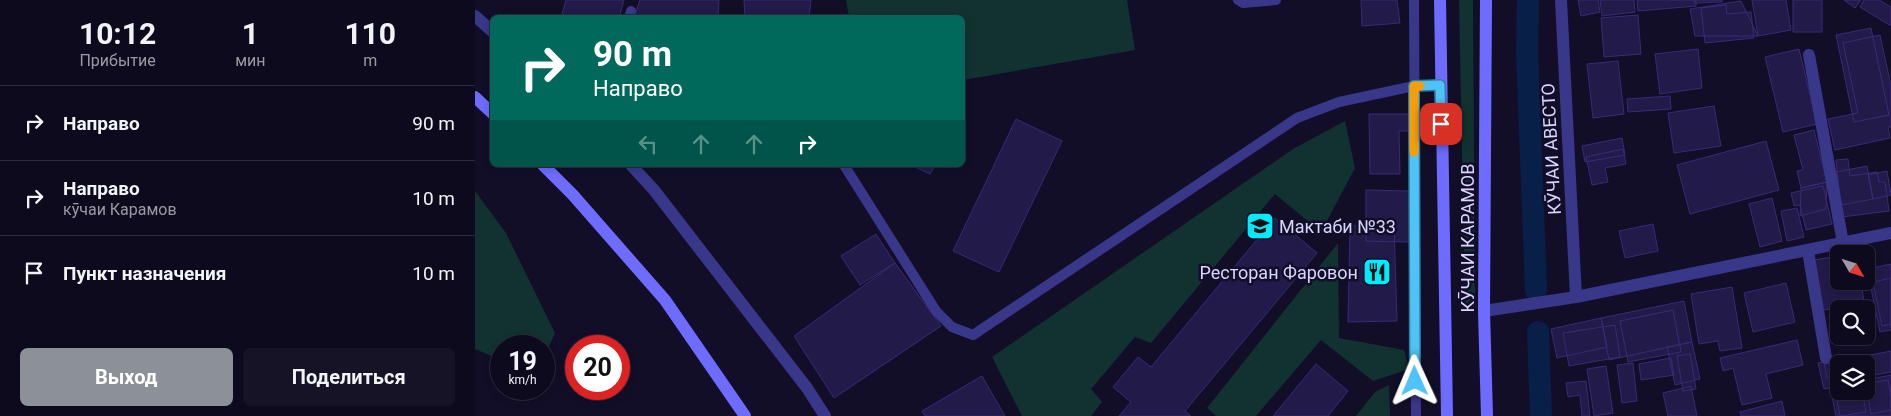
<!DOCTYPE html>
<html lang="ru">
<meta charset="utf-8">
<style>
body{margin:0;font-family:Roboto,sans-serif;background:#171327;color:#f1f3f6;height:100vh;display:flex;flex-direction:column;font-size:19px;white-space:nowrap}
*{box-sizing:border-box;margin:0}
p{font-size:16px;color:#9b9aa4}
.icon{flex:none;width:28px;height:28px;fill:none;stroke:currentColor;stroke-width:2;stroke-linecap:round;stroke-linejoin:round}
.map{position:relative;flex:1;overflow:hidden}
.side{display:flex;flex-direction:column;background:#0e0a1e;width:475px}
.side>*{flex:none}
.hud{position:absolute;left:15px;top:15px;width:475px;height:152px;border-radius:8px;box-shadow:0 2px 8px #0003,0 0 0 1px #2e2b3c;background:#00695c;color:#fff;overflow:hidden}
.needle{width:32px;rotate:129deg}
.controls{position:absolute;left:1355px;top:245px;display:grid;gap:10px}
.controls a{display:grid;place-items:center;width:45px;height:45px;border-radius:8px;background:#0e0a1e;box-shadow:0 2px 8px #0003,0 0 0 1px #2e2b3c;font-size:25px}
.speed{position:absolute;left:15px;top:335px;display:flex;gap:10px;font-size:25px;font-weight:700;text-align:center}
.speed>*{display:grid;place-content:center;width:65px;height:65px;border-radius:50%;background:#0e0a1e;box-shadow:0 2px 8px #0003,0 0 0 1px #2e2b3c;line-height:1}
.speed small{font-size:12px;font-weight:400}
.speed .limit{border:8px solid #d22;background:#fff;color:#111}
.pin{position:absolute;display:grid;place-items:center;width:42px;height:42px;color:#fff;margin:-21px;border-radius:10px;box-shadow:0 2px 8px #0006}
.me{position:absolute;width:55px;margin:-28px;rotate:359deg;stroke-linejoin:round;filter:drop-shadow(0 0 4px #0008)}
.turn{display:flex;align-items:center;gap:18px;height:105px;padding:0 20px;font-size:22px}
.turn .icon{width:65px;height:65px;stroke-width:2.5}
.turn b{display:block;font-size:35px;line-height:42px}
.lanes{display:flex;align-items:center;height:48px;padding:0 20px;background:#0003;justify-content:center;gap:25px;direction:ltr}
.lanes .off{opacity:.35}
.eta{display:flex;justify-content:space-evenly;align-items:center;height:85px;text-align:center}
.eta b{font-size:30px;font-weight:700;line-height:35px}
.cta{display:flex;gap:10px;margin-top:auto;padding:10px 20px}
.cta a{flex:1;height:58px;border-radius:8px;background:#8c9099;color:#fff;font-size:20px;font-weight:700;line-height:58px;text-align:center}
.cta a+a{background:#171327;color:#f1f3f6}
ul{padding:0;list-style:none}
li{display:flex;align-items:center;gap:15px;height:75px;padding:0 20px;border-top:1px solid #2e2b3c}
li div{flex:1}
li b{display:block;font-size:19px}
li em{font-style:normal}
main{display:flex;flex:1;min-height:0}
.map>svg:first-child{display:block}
</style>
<main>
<section class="side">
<div class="eta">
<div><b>10:12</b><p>Прибытие</p></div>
<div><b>1</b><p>мин</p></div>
<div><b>110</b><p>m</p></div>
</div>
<ul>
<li><svg class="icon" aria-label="right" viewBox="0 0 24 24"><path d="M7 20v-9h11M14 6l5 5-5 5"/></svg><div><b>Направо</b></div><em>90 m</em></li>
<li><svg class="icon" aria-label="right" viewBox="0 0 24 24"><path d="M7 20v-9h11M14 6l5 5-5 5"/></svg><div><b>Направо</b><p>кӯчаи Карамов</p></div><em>10 m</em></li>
<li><svg class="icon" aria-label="arrive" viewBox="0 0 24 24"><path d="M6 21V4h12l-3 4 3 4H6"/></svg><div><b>Пункт назначения</b></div><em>10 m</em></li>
</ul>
<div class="cta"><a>Выход</a><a>Поделиться</a></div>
</section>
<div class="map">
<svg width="1416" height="416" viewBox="0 0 1416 416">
<rect width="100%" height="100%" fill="#120e28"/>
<path fill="#113230" d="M371 0H652L660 50 488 80V18L374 17Z
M984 0H998V7L1000 303 990 305Z
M870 121 880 168 846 232 800 194 676 343 660 337 616 389 627 402 616 416H547L517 357 818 149Z
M0 191 31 233 80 333 69 358V346H26V360L0 349Z
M863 243 864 338 929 350 934 369 898 381 846 340 781 416H741L732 408Z
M914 385 915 416H881L900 392Z"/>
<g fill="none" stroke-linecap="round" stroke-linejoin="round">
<path stroke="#082047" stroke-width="22" d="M1053 0 1052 52 1061 290
M1063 332 1066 416"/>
</g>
<path fill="#221a49" stroke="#382b76" d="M91 0H149L144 18H86Z
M165 0H244L243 18H159Z
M269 0H336L334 18H270Z
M886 0H922L925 23 887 26Z
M1103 0H1123L1125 12 1106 16Z
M1125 0H1159L1160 12 1127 16Z
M1162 0H1221V6L1163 11Z
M1219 0H1247V2L1219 3Z
M1277 0H1311L1316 30 1283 36Z
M1318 0H1347V32H1318Z
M1369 0H1386L1380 8Z
M1389 0H1404L1416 7V26L1385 7Z
M1266 1 1283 36H1220L1215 9Z
M1251 5 1252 14 1276 12 1279 38 1230 43 1226 8Z
M1163 15 1166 54 1129 57 1126 18Z
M1396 28 1414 115 1379 122 1361 35Z
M1405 35 1416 86V127H1413L1415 138 1360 150 1353 119 1383 113 1368 43Z
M1223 49 1227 88 1185 94 1180 54Z
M1324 49 1342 124 1308 132 1290 57Z
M1143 61 1149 114 1118 118 1112 64Z
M1195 96 1196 109 1153 112 1152 99Z
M1239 106 1246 146 1199 153 1193 113Z
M894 114H934L935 131H924L925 174H895Z
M541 119 587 141 524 272 478 251Z
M1339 130 1352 182 1326 188 1322 171 1328 170 1319 135Z
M1147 138 1150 155 1110 162 1107 146Z
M1291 141 1304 190 1215 214 1202 165Z
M1148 149 1151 164 1130 168 1133 182 1117 185 1111 157Z
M1373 159 1375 176 1402 172 1404 182H1410L1414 211 1367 217 1361 160Z
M436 165H460L455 174Z
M1392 166 1398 199 1366 205 1361 172Z
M1412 171 1416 195 1398 199 1393 175Z
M1352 182 1351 209 1325 216 1326 188Z
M1348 186 1357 224 1331 230 1325 205 1319 206 1316 193Z
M891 190 936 191 935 242 891 241Z
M1297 198 1307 241 1285 247 1274 204Z
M1322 208 1329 237 1312 241 1306 211Z
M800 218 842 253 710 411 716 416H644L656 402 638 387 663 357 676 367Z
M919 224 922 321 873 322 875 226Z
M1178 224 1183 251 1150 258 1144 231Z
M401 234 420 263 385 285 366 256Z
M1364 256V281H1386L1390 309H1364V315H1359L1358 309 1347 310 1339 260Z
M420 263 466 326 359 398 319 336Z
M1416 264V330L1405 332 1392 269Z
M1416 278V324L1407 326 1398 282Z
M1311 283 1320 322 1278 332 1269 293Z
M1257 287 1267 348 1245 351 1243 341 1224 344 1216 294Z
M1209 301 1217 342 1134 360 1126 318Z
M1198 310 1206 352 1153 362 1145 321Z
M1126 318 1132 347 1082 358 1076 329Z
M1140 325 1145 357 1094 366 1088 333Z
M1322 340 1328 365 1291 374 1297 398 1267 405 1258 368 1248 371 1245 358Z
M1217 342 1225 379 1200 385 1192 347Z
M1416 351V372L1394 376 1390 356Z
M1215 354 1221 389 1208 391 1202 356Z
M1374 356 1376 364H1364V386L1349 389 1343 363Z
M1378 357 1380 364H1364V376L1352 378 1349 363Z
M1196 358 1199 375 1166 380 1164 364Z
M1158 363 1162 401 1147 403 1142 365Z
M841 364 873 391 853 416H798Z
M1131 366 1138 413 1119 416 1112 369Z
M1416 375V416H1361L1355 387 1364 386V391H1391V380Z
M507 376 530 416H450L447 411Z
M1413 380 1416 397V410L1396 414 1391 384Z
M1111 381 1115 416H1107L1105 395 1093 397 1091 383Z
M1364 382V391H1387L1391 412 1365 416 1359 383Z
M1216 386 1222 416H1193L1188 393Z
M1307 401 1310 416H1266L1265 412Z"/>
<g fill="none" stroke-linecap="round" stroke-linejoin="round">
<path stroke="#393789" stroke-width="10" d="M763 0 768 3 801 0
M939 0 941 416
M154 18 156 11
M369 165 461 311 477 327 498 335 822 118 864 102 939 86 965 85"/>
<path stroke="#393789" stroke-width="12" d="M1086 0 1101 297
M0 16 18 32
M1334 55 1368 243
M156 165 179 190 332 388 350 416
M1333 251 1351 358
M1009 311 1101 297 1416 233"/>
<path stroke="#6d6cff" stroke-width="12" d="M965 0 972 416
M1011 0 1009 311 1012 416
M0 97 18 114
M68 165 98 195 190 300 270 416"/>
</g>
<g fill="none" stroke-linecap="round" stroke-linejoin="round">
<defs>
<path id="route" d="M940 381 939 86 965 85 966 124"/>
</defs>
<use href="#route" stroke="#337fa1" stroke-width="12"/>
<use href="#route" stroke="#4fc3f7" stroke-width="9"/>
<path stroke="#f59e0b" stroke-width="9" d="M939 152V86H945"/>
</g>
<defs>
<symbol id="school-square" viewBox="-11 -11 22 22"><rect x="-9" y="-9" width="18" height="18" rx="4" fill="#01ebff" stroke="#120e28"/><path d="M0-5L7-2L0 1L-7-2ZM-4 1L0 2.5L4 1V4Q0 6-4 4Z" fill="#111"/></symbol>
<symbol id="restaurant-square" viewBox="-11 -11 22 22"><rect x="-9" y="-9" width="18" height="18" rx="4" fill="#01ebff" stroke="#120e28"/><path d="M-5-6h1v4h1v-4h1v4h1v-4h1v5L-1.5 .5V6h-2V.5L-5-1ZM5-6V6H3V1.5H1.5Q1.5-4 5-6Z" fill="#111"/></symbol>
</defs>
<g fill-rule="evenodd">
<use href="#school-square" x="769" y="210" width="32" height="32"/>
<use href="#restaurant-square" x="886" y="256" width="32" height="32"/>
</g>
<g text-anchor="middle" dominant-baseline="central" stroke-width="5" stroke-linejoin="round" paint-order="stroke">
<g font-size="18" fill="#d9d5ff" stroke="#120e28">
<text transform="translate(1076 149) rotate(-93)">КӮЧАИ АВЕСТО</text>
<text transform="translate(992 238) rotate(-90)">КӮЧАИ КАРАМОВ</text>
</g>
<g font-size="18" fill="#d9d5ff" stroke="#120e28" text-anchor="start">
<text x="804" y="226">Мактаби №33</text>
<text x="883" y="272" text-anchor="end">Ресторан Фаровон</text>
</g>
</g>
</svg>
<div class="controls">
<a><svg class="needle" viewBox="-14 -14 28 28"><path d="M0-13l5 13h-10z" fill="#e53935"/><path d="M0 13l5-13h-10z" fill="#9b9aa4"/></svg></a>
<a><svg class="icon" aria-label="search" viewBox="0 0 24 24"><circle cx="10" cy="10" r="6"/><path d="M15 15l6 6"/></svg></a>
<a><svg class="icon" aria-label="layers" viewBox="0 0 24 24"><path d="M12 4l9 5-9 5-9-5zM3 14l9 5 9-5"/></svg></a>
</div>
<div class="speed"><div>19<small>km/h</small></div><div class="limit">20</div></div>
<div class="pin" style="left:966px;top:124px;background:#d93025"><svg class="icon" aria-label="arrive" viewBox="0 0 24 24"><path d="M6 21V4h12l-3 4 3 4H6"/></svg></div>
<svg class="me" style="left:940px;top:381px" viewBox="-20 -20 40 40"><path d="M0-17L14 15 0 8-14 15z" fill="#4fc3f7" stroke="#fff" stroke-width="4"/></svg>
<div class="hud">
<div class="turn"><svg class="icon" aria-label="right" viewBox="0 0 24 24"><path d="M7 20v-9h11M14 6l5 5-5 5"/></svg><div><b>90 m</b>Направо</div></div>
<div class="lanes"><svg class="icon off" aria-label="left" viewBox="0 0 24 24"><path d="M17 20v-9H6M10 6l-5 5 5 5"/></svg><svg class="icon off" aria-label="ahead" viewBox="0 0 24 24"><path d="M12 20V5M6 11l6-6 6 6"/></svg><svg class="icon off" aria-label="ahead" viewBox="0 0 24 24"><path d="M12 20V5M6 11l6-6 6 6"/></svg><svg class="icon" aria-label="right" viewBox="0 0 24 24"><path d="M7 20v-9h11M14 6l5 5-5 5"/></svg></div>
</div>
</div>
</main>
